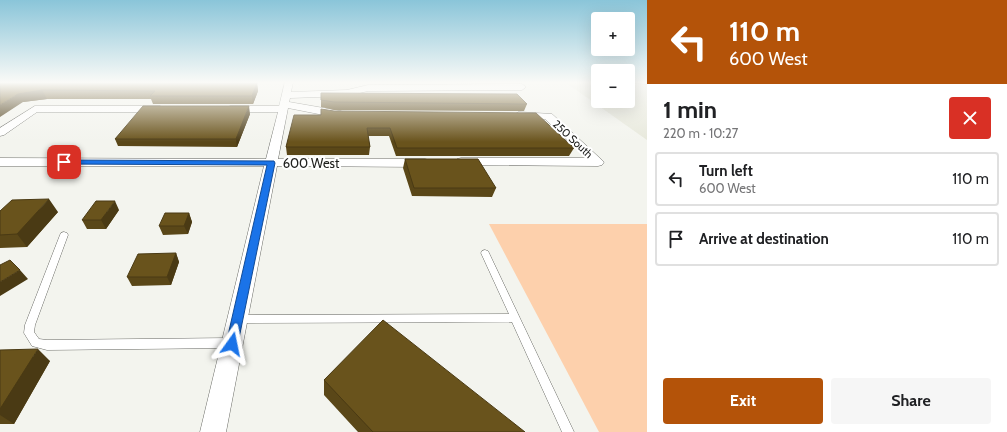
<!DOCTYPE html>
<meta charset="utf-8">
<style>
body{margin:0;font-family:Cabin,sans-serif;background:#f6f6f6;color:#202124;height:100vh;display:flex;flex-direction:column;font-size:15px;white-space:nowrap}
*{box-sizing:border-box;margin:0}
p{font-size:13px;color:#757577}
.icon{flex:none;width:22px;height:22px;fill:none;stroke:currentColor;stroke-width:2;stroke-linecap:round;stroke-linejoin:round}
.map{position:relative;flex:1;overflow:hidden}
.panel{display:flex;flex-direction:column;background:#fff;width:360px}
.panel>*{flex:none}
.banner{background:#b45309;color:#fff;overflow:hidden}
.controls{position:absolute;left:591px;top:12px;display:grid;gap:8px}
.controls a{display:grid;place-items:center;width:44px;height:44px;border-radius:4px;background:#fff;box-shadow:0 4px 16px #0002;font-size:20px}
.pin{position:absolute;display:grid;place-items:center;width:34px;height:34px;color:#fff;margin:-17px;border-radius:8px;box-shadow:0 2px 6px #0006}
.me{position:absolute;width:44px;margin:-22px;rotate:12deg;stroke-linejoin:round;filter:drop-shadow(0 0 3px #0008)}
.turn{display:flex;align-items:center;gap:14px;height:84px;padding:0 16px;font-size:18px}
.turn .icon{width:52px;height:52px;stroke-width:2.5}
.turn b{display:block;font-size:28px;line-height:34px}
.round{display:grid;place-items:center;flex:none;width:42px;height:42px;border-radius:4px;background:#f6f6f6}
.head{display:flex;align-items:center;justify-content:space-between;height:68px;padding:0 16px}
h1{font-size:24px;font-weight:800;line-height:30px}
.primary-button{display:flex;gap:8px;margin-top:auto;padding:8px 16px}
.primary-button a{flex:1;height:46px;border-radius:4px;background:#b45309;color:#fff;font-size:16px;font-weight:800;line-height:46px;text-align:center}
.primary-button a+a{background:#f6f6f6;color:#202124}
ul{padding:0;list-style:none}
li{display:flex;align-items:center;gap:12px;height:54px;margin:0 8px 6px;padding:0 8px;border:2px solid #e0e0e0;border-radius:4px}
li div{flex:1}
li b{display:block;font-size:15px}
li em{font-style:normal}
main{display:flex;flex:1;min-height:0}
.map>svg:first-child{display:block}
</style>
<main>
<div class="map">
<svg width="647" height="432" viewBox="0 0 647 432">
<rect width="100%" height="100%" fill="#f3f4ee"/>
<path fill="#e7e8db" d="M565 82H598V101H628V82H647V140Z"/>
<path fill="#fdd0ac" d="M489 224H647V432H599Z"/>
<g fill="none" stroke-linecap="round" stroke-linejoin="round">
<defs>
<path id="lane" d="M628 82H647V84L628 83Z
M64 232 67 233 68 235 35 325 34 332 39 339 47 340 230 338 234 340 235 343 234 346 230 348 47 350 32 346 24 333 25 325 60 235 61 233Z
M485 250 488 251 489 253 574 432H562L512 322 240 323 237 322 235 319 237 316 240 315 509 314 481 253 482 251Z"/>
<path id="street" d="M285 82H293L291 92 347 90 368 85 522 84 526 87 522 90 368 91 347 96 290 98 289 102 341 111 346 114 345 116 334 117 288 108 278 159H425L429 160 431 163 429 166 425 167 277 166 226 432H200L264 166H0V158L266 159 278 112H230L225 109 230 106H279Z
M35 106H160L165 109 160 112H37L4 135 0 136V128Z
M519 112 552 114 604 162 602 165 598 166 457 165 455 162 457 159 461 158H587L545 119 515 117 514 115Z"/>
</defs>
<use href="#lane" stroke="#6a6b66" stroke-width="1"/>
<use href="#street" stroke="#6a6b66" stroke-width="1"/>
<use href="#lane" fill="#fff" fill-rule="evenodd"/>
<use href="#street" fill="#fff" fill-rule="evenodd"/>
</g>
<path fill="#5a4718" d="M0 82H180L179 83H257L258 91 253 104H153L151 99H47L23 102Z
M321 93 527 104 524 111 334 110 321 107Z
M334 111 574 148 569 156H396L389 136H368L370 147 369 155H287L286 147Z
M250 114 237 147 118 146 115 139Z
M405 159 496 188 492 197 412 196 403 168Z
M119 210 106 229H87L82 220Z
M0 211 58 212 27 247 0 248Z
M189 213 192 222 188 234 163 235 159 226Z
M176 253 179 262 171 285 132 286 127 277Z
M0 350 50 361 14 424H0Z
M324 380 525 432H358L324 395Z"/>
<path fill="#4a3a14" d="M170 82H180L171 91 169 83Z
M257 83 258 91 253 104 252 96Z
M42 90 47 99 23 102 0 117V105L18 94Z
M249 106 250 114 237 147 236 139Z
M49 199 58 212 27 247 17 234Z
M115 201 119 210 106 229 101 220Z
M189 213 192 222 188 234 184 226Z
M176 253 179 262 171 285 167 277Z
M20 270 28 279 0 296V282Z
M38 349 50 361 14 424 0 415V409Z"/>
<path fill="#69531c" stroke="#4a3a14" d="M0 82H170L169 83H257L252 96H150L155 91 42 90 18 94 0 105Z
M321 93 517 94 527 104 334 102 321 100Z
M143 106H249L236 139H115Z
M321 109 334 111 536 113 574 148H397L390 128H367L370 147H286L294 115H321Z
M405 159H478L496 188H414Z
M49 199 17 234 0 235V211L12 200Z
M96 201H115L101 220H82Z
M165 213H189L184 226H159Z
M176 253 167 277H127L138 254Z
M10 260 20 270 0 282V265Z
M383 320 525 432H373L324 380Z
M38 349 0 409V350Z"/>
<linearGradient id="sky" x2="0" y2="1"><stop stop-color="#8ac5d9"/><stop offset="0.58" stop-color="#fafaf7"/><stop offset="1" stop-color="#fafaf7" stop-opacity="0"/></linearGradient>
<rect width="647" height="142" fill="url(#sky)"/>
<path fill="#1a73e8" stroke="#114b97" d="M64 160 274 161 275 163 237 348 232 349 228 348 226 344 267 165 61 164 60 162Z"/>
<g text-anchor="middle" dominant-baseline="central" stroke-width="4" stroke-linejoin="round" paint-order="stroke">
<g font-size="11" fill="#20211f" stroke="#fff">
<text transform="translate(573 139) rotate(43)">250 South</text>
</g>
<g font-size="13" fill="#20211f" stroke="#fff">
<text x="311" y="163">600 West</text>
</g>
</g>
</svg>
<div class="controls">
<a>+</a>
<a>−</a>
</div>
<div class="pin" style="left:64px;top:162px;background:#d93025"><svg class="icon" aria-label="arrive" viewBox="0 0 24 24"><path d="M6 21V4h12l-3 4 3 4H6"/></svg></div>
<svg class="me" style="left:232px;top:344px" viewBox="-20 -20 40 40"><path d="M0-17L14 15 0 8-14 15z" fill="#1a73e8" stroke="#fff" stroke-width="4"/></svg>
</div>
<section class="panel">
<div class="banner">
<div class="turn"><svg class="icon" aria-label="left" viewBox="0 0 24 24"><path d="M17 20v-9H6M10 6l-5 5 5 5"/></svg><div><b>110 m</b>600 West</div></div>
</div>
<div class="head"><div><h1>1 min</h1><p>220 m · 10:27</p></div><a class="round" style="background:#d93025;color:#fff"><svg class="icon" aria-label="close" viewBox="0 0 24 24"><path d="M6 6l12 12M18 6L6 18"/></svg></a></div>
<ul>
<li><svg class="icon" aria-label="left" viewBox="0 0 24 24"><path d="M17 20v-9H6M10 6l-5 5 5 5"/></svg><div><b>Turn left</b><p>600 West</p></div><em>110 m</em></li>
<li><svg class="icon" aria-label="arrive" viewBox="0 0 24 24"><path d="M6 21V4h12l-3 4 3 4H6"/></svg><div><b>Arrive at destination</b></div><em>110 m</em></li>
</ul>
<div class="primary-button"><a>Exit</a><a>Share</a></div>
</section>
</main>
